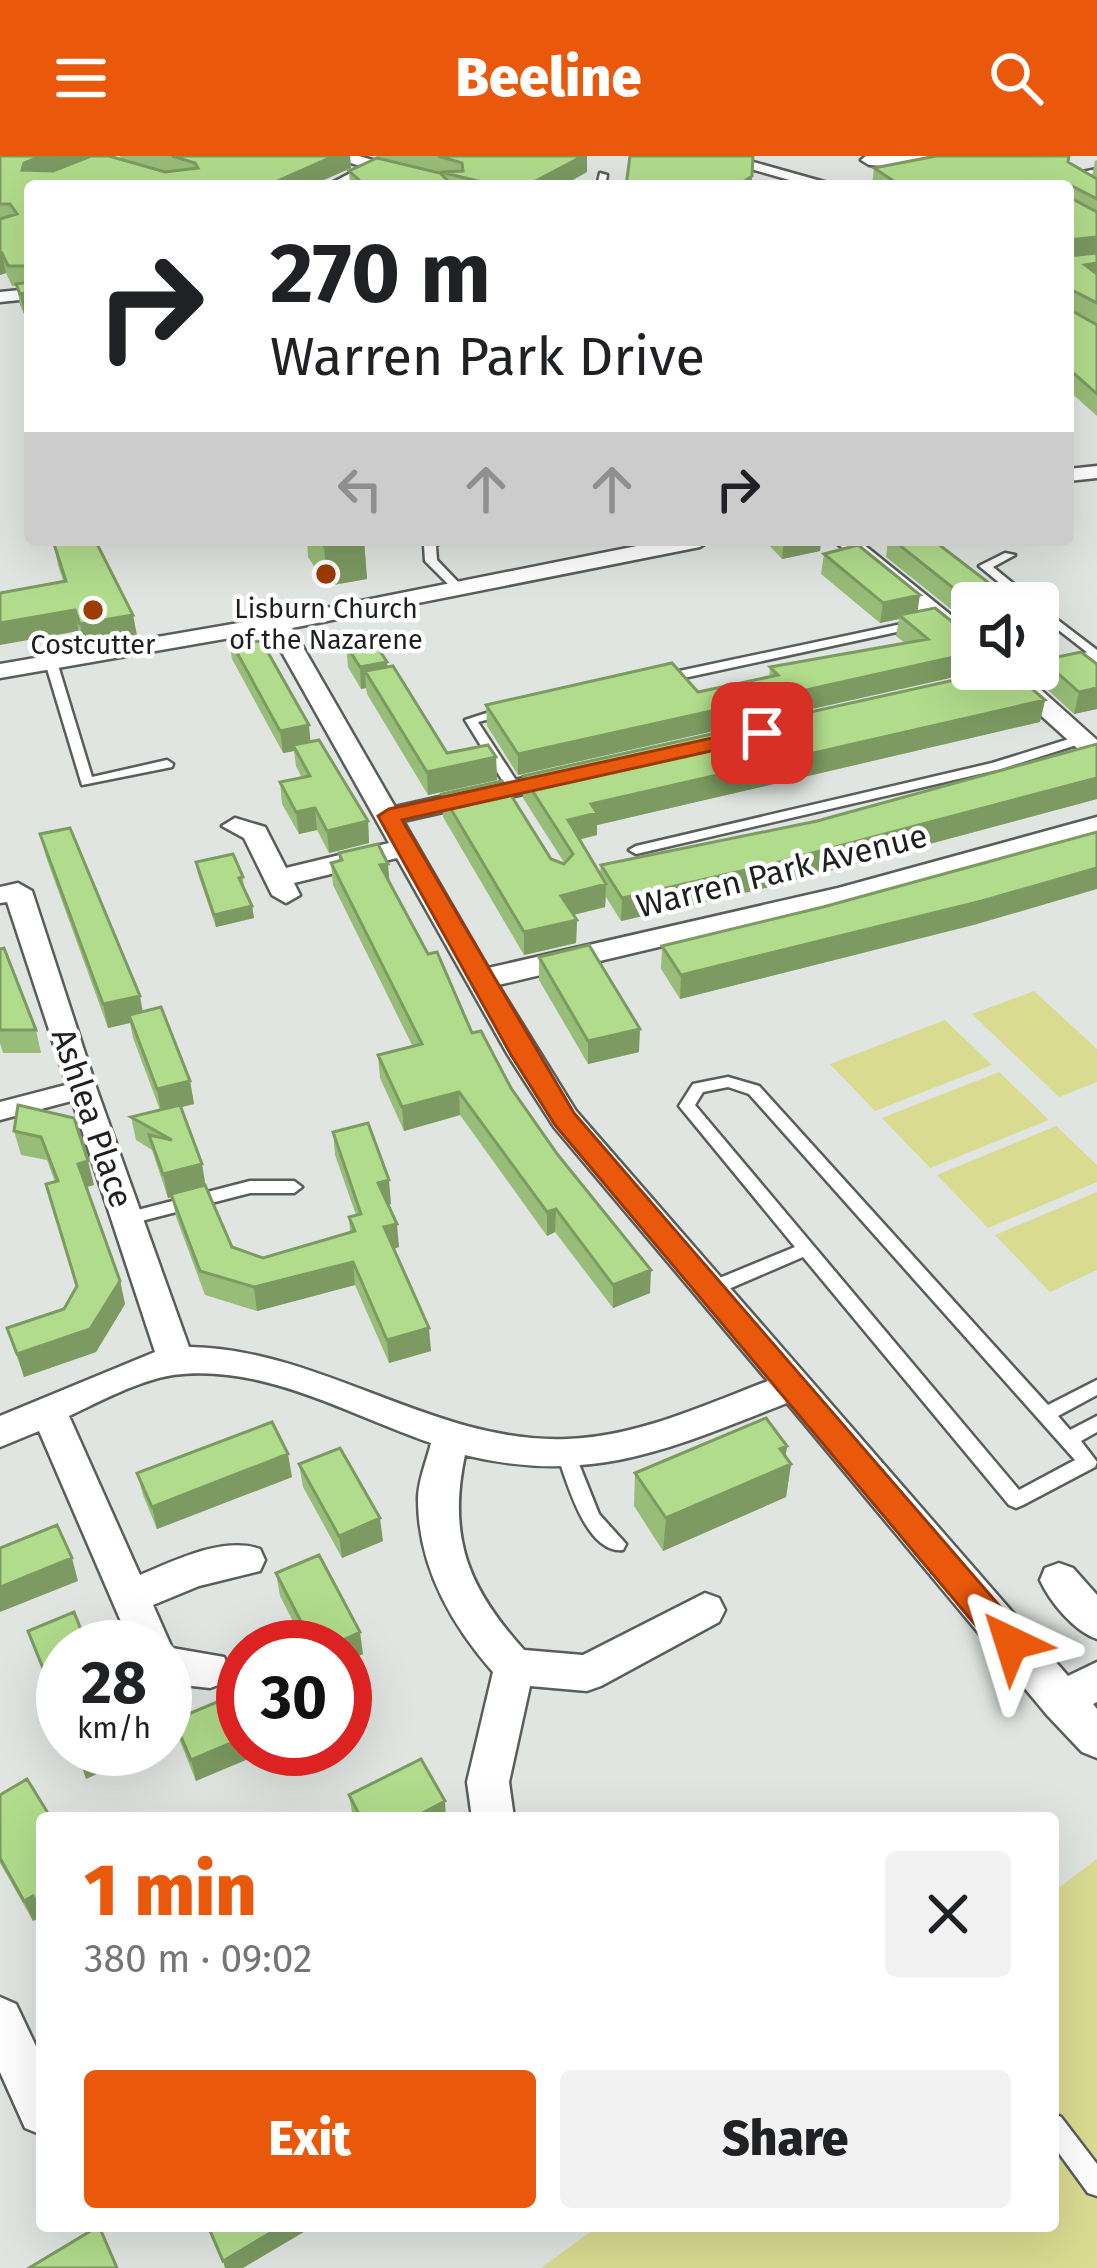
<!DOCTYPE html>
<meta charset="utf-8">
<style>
body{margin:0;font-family:"Fira Sans",sans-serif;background:#f2f2f2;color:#202124;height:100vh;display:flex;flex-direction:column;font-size:45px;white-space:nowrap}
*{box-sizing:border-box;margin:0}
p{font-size:39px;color:#757577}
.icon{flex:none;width:66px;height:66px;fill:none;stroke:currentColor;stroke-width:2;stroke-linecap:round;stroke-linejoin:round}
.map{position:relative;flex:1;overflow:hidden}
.sheet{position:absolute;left:36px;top:1656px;width:1023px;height:420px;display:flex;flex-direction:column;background:#fff;border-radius:12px;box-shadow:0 12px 48px #0002}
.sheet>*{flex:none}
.banner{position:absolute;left:24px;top:24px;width:1050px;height:366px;border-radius:12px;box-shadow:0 12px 48px #0002;background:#fff;color:#202124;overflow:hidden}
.tools{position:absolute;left:951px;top:426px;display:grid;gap:24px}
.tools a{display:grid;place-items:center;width:108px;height:108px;border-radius:12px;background:#fff;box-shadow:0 12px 48px #0002;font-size:60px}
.speed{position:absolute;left:36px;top:1464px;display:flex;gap:24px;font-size:60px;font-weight:700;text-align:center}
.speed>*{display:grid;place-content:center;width:156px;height:156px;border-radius:50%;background:#fff;box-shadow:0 12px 48px #0002;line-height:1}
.speed small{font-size:30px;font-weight:400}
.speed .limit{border:18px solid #d22;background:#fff;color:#111}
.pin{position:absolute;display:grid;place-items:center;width:102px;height:102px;color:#fff;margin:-51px;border-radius:24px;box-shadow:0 6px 18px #0006}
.me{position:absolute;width:132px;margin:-66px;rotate:319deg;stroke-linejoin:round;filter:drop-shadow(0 0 9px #0008)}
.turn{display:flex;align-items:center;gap:42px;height:252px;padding:0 48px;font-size:54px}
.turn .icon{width:156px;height:156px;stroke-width:2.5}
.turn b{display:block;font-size:84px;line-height:102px}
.lanes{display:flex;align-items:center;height:114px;padding:0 48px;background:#0003;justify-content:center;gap:60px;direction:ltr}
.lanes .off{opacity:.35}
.round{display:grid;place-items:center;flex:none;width:126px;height:126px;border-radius:12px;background:#f2f2f2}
.summary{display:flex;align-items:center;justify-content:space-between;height:204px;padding:0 48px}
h1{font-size:72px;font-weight:800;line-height:90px;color:#ea580c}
.cta{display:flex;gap:24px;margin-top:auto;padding:24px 48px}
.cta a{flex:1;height:138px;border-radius:12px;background:#ea580c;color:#fff;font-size:48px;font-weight:800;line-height:138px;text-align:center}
.cta a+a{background:#f2f2f2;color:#202124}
header{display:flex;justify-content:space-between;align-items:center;height:156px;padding:0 48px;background:#ea580c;color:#fff;font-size:54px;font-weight:800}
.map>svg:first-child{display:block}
</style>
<header><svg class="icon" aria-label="menu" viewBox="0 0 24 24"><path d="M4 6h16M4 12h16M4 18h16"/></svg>Beeline<svg class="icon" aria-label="search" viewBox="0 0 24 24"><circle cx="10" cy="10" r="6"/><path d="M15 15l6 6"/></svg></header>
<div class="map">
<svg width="1097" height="2112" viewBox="0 0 1097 2112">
<rect width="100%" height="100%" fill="#e0e5e1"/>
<path fill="#d9db91" d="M1034 835 1097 893V926L1059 941 972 858Z
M945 864 992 909 875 955 830 908Z
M999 916 1049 964 930 1012 882 962Z
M1056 970 1097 1009V1026L988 1072 937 1019Z
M1097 1036V1114L1050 1136 995 1079Z
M1097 1703V2112H541L598 2070H1053V1736Z"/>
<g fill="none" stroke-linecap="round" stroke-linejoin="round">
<defs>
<path id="service" d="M1097 13V17L1079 20 1097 31V37L1067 19Z
M600 17 607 19 605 30H597Z
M430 384H444L436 390 437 404 461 429V433H453L425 405 424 389Z
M1005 397 1015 399 993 411 1037 447H1024L979 410Z
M1038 449 1097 494V504L1038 458Z
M916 465 920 467V471L665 526 659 522 665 518Z
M51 502 57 506 92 621 167 604 173 608 172 611 82 629 45 506Z
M505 551 509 552V558L478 566 521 632 514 636 507 632 465 564Z
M1082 579 1088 583 1086 586 1001 613 636 698 629 694 636 690 992 607Z
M728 921 759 930 1048 1249 1097 1224V1239L1058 1260 1070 1274 1097 1260V1276L1081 1285 1097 1306 1095 1311 1023 1349 1016 1352 1009 1349 803 1101 717 1138H705L702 1133 705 1128 795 1091 679 950 693 928ZM728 931 749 938 1075 1304 1019 1334 695 949 703 936Z
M250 1025H294L302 1031 294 1037H250L126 1069 118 1063 126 1057Z
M566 1291 573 1293 599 1358 626 1388 623 1394C586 1398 567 1326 557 1298L559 1293Z
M1053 1957 1061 1961 1097 2008V2040L1088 2037 1053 1989Z"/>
<path id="pedestrian" d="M81 925 94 934 90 940 0 964V946Z"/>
<path id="minor" d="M332 0H359L461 30H434L378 15 347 30H326L362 11Z
M705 0H732L835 29 811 30Z
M866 0H984L985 4 938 13 869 9 861 4Z
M30 133V143L0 146V136Z
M1097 310V322L1068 325V313Z
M667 384H711L700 391 292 472 395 651 563 613 576 621 572 627 403 665 488 812 838 732 1097 661V677L853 745 498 829 576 955 1068 1520 1097 1506V1546L1093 1548 1097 1553V1602L1082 1596 1047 1559 787 1247C672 1292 591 1330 465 1299 447 1382 469 1433 524 1494L583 1499 705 1437 719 1442 725 1454 719 1466 601 1530 587 1535 530 1530 509 1626 514 1662H472L467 1626 493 1516C450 1467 418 1410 418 1343 418 1325 427 1304 431 1287 349 1259 263 1207 173 1219 137 1225 101 1245 69 1260L140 1419C174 1405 223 1380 260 1393L265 1404 260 1415 199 1430 153 1449 172 1492 224 1501 230 1514 224 1527 210 1532 165 1527V1491H132L39 1275 0 1291V1260L155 1196 7 746 0 747V731L18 727 32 735 97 934 189 1191C323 1193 434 1288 567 1283 637 1281 704 1249 768 1225L554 971 508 899 397 702 294 727 300 739 286 747 272 739 244 682 222 670 235 662 265 671 286 712 389 687 270 475 0 522V508L331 451Z
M833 384H858L972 476V495L964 493Z
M1097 494V508L1030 524 1097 584V605L1088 602 1007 529 976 536 964 529 967 524 1014 513H1038V507Z
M1059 1407 1073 1412 1097 1439V1483C1074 1475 1050 1446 1040 1424L1045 1412Z
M0 1841 16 1848 42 1903V1979L25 1972 0 1916Z"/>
</defs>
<use href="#service" stroke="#5a5e5b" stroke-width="5"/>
<use href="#pedestrian" stroke="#5a5e5b" stroke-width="5"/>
<use href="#minor" stroke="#5a5e5b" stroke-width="5"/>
<use href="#service" fill="#fff" fill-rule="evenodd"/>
<use href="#pedestrian" fill="#fff" fill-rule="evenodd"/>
<use href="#minor" fill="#fff" fill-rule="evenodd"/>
</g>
<path fill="#98bd78" d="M0 0H88L52 15 121 3 120 0H350L351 12 310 30H30V157L24 158 20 149 17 130H12L6 117 0 119Z
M375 0H587V16L562 30H350L349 15 399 7Z
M1097 4V168L1069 152 1097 169V260L1068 234V30L872 29 874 12 1068 6 1092 20 1095 5Z
M307 384H364L367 423 327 430 308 401Z
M764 384H821L820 395 782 403Z
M888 384H933L972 447V470L886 401Z
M54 388 133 459 137 480 84 489 58 409Z
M824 398 917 455 972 513H987L518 619 487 570 486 549 698 536 769 521 770 511 905 487 896 480 899 463 880 467 821 418Z
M229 482 311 585 368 665 369 687 329 697 317 674 299 678 282 648 280 626 302 622 296 610 294 595 283 597 232 503Z
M346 489 387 511 447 597 496 601 497 624 428 639 367 538 366 532 361 533 348 511Z
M1043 504 1097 508V553L1074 558 1039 526Z
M1045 544 1040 566 597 669V679L579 684 600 718 601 709 817 665 1097 588V643L757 734 621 765 606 741 605 751 573 759 577 764 576 787 524 799 443 661 442 638 551 703 565 708 523 642V620Z
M40 678 142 856 190 925 194 948 181 951 206 1032 232 1091 263 1102 350 1076 349 1061 356 1059 335 999 333 976 391 1048 388 1049 399 1091 394 1093 431 1195 389 1207 355 1129 257 1155 205 1139 176 1061 172 1041 168 1042 152 994 136 984 131 961 160 954 133 882 130 867 108 872 46 701Z
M339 697 390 727 472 877 511 932 650 1137 613 1152 555 1076 547 1080 460 959 404 975 380 922 378 899 413 891 333 729 331 707 339 705Z
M196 706 243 721 244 733 252 750 254 762 216 771 198 718Z
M823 751 977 768 680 843 661 813 662 790Z
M0 793 36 874 41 897H3L0 887Z
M539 801 639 896 588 908 539 824Z
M18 949 94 1029 86 1031 120 1125 125 1148 96 1196 24 1221 7 1172 64 1153 76 1131 46 1028 55 1026 47 1004 21 999 14 975Z
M787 1290 785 1301 791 1308 786 1341 663 1395 634 1350 635 1317Z
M299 1308 383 1385 342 1402 303 1331Z
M137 1317 292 1321 157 1373 143 1339Z
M276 1417 363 1498 345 1506V1491H306L280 1440Z
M243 1535 196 1625 180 1585 174 1564Z
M0 1639 42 1662V1761L33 1765 0 1707Z
M349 1639 446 1662H353Z"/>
<path fill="#7c9a61" d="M41 0H88L27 26 22 14 24 7Z
M334 0H350L351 12 310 30H266Z
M583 0H587V16L562 30H526Z
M752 20V30H737Z
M1097 81V98L1068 102V84Z
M2 97 6 117 0 119V98Z
M1097 107V125L1085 109Z
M30 136V157L24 158 20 138Z
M357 384H364L367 423 327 430 324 390Z
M784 384H821L820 395 782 403Z
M920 439 917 459H899V463L880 467 883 447Z
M75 454 79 475 0 489V467Z
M133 459 137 480 84 489 80 468Z
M1056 479 1052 499 1038 502V487L1041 482Z
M972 497V513L986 514 518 619V598Z
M387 506 388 528 365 515 366 532 361 533 360 511Z
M1097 532V553L1074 558 1079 536Z
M1045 544 1040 566 597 669V679L567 686 568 664 591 648Z
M309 569 311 591 293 589 294 595 283 597 280 575Z
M496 601 497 624 428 639 427 616Z
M1097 622V643L757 734 621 765 622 742Z
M315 652 317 674 299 678 296 656Z
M368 665 369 687 329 697 327 675Z
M388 708 390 731 380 709Z
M1097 712V733L977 768 680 843 681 819Z
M606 728 605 751 561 762V740Z
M252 750 254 762 216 771 214 759Z
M577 764 576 787 524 799V776Z
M140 840 144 863 129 859 130 867 108 872 103 848Z
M640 873 639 896 588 908V885Z
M190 925 194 948 161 956 157 933Z
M459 936 460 959 404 975 402 951Z
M88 1005 94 1029 83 1032 78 1008Z
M202 1008 206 1032 168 1042 163 1018Z
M389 1024 391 1048 381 1051 378 1027Z
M556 1053 555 1076 547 1080V1056Z
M397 1068 399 1091 386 1095 384 1071Z
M353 1106 355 1129 257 1155 254 1131Z
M651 1114 650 1137 613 1152V1129Z
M120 1125 125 1148 96 1196 24 1221 17 1198Z
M429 1172 431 1195 389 1207 387 1184Z
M787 1290 784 1311 791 1308 786 1341 663 1395 666 1362Z
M288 1298 292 1321 157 1373 152 1351Z
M380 1362 383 1385 342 1402 339 1380Z
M72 1402 78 1425 0 1456V1431Z
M360 1476 363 1498 345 1506V1491H328Z
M243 1582V1593H272L196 1625 191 1604Z
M99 1593H130L133 1602 86 1623 79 1602Z
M445 1645 446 1662H413Z
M33 1740 42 1760 33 1765 24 1745Z
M282 2070H314L243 2112H225L223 2105Z"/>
<path fill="#b1dc8b" stroke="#7c9a61" stroke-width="3" d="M0 0H41L24 7 22 14 53 15 91 0H109L165 16 198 12 195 7 172 0H334L266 30H30V136L20 138 16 128 30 126 29 110H8L2 97 0 98V63L17 58 10 48H0Z
M438 0H583L526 30H498L441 16 463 15 462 7Z
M630 0H753L752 20 737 30H626Z
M936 0H1069L1068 6 1097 23V43L1068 28V30H901L874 12Z
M377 2 440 17 453 30H366L349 15Z
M1068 32 1069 41 1097 56V81L1068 84Z
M1068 90V100L1097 97V107L1085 109 1097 118V147L1068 132Z
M1068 132 1069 153 1097 169V238L1068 212Z
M88 384H95L133 459 80 468 75 454 0 467V437L66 425 54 388Z
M320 384H357L324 390Z
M893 384H933L1015 447H972Z
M858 389 920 439 883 447 824 398Z
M935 452 965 476 972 477V497L518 598 486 549 672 507 698 536 778 519 770 511 928 483 899 459Z
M1038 465 1056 479 1041 482 1038 487Z
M229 482 262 486 309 569 280 575Z
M373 484 387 506 360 511 346 489Z
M1081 496 1097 508V532L1079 536 1043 504Z
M393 510 447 597 488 589 496 601 427 616 365 515Z
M1004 513H1009L1045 544 591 648 597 657 568 664 606 728 561 740 577 764 524 776 442 638 502 625 551 703 564 708 573 698 523 620Z
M319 584 368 665 327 675 315 652 296 656 280 626 310 620 293 589Z
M1097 588V622L759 711 622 742 601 709 817 665Z
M70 672 140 840 103 848 40 678Z
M1097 676V712L982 745 681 819 662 790 823 751Z
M378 688 388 708 380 709 428 798 437 796 472 877 481 875 511 932 558 999 651 1114 613 1129 556 1053 547 1056 459 936 402 951 378 899 422 888 331 707 342 704 339 697Z
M233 698 243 721 239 722 252 750 214 759 196 706Z
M589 789 640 873 588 885 539 801Z
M4 792 36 874H0V793Z
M161 851 190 925 157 933 129 859Z
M18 949 74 962 88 1005 78 1008 120 1125 90 1173 17 1198 7 1172 64 1153 77 1130 46 1028 58 1025 41 981 14 975Z
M180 949 202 1008 163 1018 149 979 172 984 131 961Z
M368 967 389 1024 378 1027 397 1068 384 1071 429 1172 387 1184 353 1106 254 1131 200 1115 171 1038 205 1029 232 1091 263 1102 355 1075 349 1061 361 1058 333 976Z
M766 1262 787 1290 780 1293 791 1308 666 1362 635 1317Z
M272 1266 288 1298 152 1351 137 1317Z
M340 1292 380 1362 339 1380 299 1308Z
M57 1369 72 1402 0 1431V1392Z
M319 1399 360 1476 328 1491H314L276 1417Z
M74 1456 88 1491H63V1562L28 1475Z
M243 1535V1582L191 1604 174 1564Z
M75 1593H99L79 1602Z
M421 1603 445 1645 413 1662H361L349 1639Z
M27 1623 51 1662H42V1755L33 1740 24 1745 0 1702V1639Z
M99 2070 117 2112H29Z
M208 2070H282L223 2105Z"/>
<path fill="#ea580c" stroke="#983908" stroke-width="3" d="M762 571 772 577 769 582 402 664 574 957 1023 1477 1028 1487 1023 1497 1011 1501 999 1497 555 969 511 899 378 660 389 653Z"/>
<g fill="#9e3b00" stroke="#fff" stroke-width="4.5">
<circle cx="326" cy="418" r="12"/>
<circle cx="93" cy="454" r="12"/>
</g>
<g text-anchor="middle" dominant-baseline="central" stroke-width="9" stroke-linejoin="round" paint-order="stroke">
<g font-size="27" fill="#1e201f" stroke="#fff">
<text x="326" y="453">Lisburn Church<tspan x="326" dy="31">of the Nazarene</tspan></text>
<text x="93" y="489">Costcutter</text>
</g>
<g font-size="33" fill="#1e201f" stroke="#fff">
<text transform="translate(782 715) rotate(-14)">Warren Park Avenue</text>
<text transform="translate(92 962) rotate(71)">Ashlea Place</text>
</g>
</g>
</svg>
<div class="tools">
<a><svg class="icon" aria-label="sound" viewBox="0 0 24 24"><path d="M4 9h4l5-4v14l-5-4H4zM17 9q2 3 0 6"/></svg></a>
</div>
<div class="speed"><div>28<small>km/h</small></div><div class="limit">30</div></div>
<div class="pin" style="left:762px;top:577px;background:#d93025"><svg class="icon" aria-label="arrive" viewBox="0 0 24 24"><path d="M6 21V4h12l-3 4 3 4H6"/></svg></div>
<svg class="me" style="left:1011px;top:1487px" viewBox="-20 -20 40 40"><path d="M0-17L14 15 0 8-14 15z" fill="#ea580c" stroke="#fff" stroke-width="4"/></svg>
<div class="banner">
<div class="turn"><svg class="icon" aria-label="right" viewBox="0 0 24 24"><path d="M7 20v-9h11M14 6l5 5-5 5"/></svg><div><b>270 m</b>Warren Park Drive</div></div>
<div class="lanes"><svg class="icon off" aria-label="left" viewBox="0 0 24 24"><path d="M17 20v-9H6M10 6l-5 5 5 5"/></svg><svg class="icon off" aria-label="ahead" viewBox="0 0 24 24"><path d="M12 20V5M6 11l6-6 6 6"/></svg><svg class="icon off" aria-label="ahead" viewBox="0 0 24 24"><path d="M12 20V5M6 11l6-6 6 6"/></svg><svg class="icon" aria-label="right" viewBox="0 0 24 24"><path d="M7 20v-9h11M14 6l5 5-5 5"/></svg></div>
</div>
<section class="sheet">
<div class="summary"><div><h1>1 min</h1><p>380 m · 09:02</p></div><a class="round"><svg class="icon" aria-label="close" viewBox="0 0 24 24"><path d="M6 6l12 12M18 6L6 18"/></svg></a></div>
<div class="cta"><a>Exit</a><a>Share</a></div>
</section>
</div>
